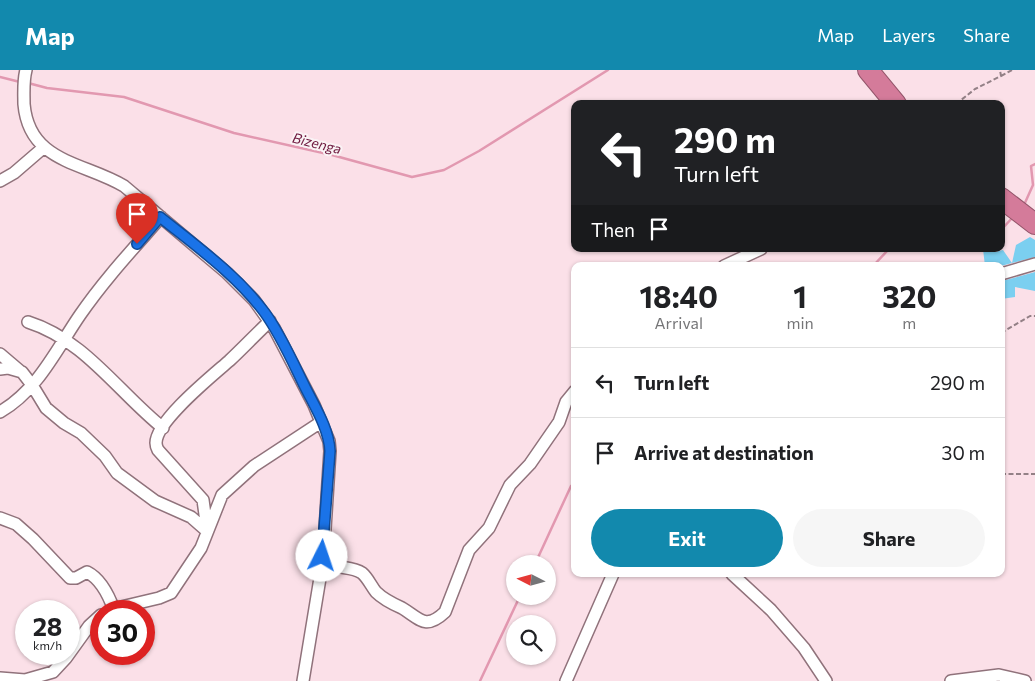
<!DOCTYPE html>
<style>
body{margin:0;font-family:Commissioner,sans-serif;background:#f6f6f6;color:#202124;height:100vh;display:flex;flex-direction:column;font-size:19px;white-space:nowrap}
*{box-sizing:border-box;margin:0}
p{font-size:16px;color:#757577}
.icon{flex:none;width:28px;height:28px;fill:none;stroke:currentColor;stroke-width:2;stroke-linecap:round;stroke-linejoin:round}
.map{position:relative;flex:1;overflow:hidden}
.details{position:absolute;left:571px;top:192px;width:434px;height:315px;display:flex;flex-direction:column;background:#fff;border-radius:10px;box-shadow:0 1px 4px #0004}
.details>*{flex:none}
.top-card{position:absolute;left:571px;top:30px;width:434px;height:152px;border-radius:10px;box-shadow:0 1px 4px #0004;background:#202124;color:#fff;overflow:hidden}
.needle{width:32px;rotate:276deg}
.fabs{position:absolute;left:506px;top:485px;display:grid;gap:10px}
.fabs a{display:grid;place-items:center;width:50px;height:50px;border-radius:50%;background:#fff;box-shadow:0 1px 4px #0004;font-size:25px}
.speed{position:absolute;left:15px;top:530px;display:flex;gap:10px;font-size:25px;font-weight:700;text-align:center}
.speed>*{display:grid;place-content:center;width:65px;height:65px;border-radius:50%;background:#fff;box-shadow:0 1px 4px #0004;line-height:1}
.speed small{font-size:12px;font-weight:400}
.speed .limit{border:8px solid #d22;background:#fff;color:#111}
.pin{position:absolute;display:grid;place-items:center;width:42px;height:42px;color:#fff;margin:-51px -21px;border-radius:50% 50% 50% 0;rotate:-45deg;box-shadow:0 0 5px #0007}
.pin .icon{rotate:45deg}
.me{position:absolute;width:55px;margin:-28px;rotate:4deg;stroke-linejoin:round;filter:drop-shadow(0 0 4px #0008)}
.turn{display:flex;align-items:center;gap:18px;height:105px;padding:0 20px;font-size:22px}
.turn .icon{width:65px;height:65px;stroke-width:2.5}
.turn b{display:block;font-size:35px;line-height:42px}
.then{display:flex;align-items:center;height:48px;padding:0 20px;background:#0003;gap:10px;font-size:19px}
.eta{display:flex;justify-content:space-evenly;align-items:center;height:85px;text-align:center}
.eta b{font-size:30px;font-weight:700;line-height:35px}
.action{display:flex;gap:10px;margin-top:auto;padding:10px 20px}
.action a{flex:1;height:58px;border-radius:30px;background:#1289ad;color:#fff;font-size:20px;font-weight:700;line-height:58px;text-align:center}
.action a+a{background:#f6f6f6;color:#202124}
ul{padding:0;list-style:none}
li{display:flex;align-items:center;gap:15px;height:70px;padding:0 20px;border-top:1px solid #e0e0e0}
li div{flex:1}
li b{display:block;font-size:19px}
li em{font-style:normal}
header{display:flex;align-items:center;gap:30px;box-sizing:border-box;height:70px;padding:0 25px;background:#1289ad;color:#fff}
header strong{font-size:24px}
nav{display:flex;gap:28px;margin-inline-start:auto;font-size:18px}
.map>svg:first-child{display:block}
</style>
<header>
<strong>Map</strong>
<nav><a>Map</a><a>Layers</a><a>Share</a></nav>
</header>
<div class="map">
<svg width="1035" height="611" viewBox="0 0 1035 611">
<rect width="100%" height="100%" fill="#fbe0e8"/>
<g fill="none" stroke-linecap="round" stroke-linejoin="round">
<path stroke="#e298b0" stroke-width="2.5" d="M0 7 20 12
M28 13 47 18 124 27 234 63 332 85 412 107 444 100 479 81 608 0
M1024 135 1033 115 1031 96 1035 94
M1001 160 1014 146
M873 196 888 180 892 179
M535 494 571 416 575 413
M480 611 520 526"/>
</g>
<path fill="#7bcff0" d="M1030 167 1035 170V187L1012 193 1016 175Z
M983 179H995V182L1003 180 1012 193 1001 196H985Z
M1035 202V221L1015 217V227L1001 229 1002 211Z"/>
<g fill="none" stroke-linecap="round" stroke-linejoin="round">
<defs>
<path id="street" d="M26 0C23 11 24 23 24 34 29 93 84 92 124 116L227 203 254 230 274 258 314 335 321 352
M0 111 14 103 43 78
M724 196 761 179
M1001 204 1035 194
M28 252C85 270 118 322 163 358
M0 284 20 301
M0 299 8 298 22 302 32 315 46 338 64 353 81 363 105 386 117 403 155 431 191 447 207 461
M0 342C38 320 56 280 80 245 104 210 133 179 161 147
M0 448 16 454 33 469 70 508H76L87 502C101 509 109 526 114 540
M207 459 203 430 158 380C157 378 156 376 156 373 156 351 212 306 229 291 243 278 256 264 270 251
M732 504 771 540 804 578 826 611
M110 541 121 537 159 528 171 523 201 478 222 425 254 396 321 352 329 371 330 381 323 490C333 500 351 495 362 503 368 508 371 516 376 522 383 529 393 534 402 538 419 548 425 561 445 542L469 480 489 458 510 415 530 394 559 352 566 332 575 321
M0 608 25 610 53 602 66 588 89 556 101 545
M303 611 323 490
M566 611 613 504
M951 611 999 605 1025 611"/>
<path id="highway" d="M868 0 896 34
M1001 128 1035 154"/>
</defs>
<use href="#street" stroke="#90727b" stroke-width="14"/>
<use href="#highway" stroke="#93556a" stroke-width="22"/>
<path stroke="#938086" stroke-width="2" stroke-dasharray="5 2.5" stroke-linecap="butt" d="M1001 6 1012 0
M956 34 975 19 1001 6 1000 0
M1001 263 1030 246H1035
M1001 404H1035"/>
<use href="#street" stroke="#fff" stroke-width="11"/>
<use href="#highway" stroke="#d47b9a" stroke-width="20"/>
</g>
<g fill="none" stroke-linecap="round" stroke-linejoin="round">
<defs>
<path id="route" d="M137 174 160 147C196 176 237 205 265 243 281 265 293 293 305 317 315 337 329 359 330 381L322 486"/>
</defs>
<use href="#route" stroke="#114b97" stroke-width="12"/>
<use href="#route" stroke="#1a73e8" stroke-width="9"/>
</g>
<g text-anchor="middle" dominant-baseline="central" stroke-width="4" stroke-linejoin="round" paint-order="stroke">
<g font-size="14" font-style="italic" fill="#6e183e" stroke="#faf3f5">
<text transform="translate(317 73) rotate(14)">Bizenga</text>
</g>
</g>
</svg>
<div class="fabs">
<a><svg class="needle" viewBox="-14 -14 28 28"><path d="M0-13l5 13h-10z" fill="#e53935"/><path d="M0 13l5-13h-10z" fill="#757577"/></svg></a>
<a><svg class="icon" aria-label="search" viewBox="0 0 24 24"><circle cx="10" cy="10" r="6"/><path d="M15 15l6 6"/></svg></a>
</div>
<div class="speed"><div>28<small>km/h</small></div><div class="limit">30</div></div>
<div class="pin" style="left:137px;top:174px;background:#d93025"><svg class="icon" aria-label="arrive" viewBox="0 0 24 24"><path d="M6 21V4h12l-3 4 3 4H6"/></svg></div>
<svg class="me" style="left:322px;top:486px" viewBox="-20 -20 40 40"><circle r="19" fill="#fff"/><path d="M0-13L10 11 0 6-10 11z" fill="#1a73e8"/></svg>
<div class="top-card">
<div class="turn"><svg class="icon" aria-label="left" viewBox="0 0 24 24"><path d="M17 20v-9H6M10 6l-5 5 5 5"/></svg><div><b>290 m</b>Turn left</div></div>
<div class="then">Then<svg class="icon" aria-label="arrive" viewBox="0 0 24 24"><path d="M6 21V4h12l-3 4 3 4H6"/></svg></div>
</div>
<section class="details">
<div class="eta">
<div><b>18:40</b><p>Arrival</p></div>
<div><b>1</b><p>min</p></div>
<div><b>320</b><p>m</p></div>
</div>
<ul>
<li><svg class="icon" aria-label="left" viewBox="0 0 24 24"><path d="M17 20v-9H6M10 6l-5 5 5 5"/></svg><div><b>Turn left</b></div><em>290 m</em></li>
<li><svg class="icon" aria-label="arrive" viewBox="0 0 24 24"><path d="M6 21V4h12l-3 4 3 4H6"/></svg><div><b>Arrive at destination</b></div><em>30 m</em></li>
</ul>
<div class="action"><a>Exit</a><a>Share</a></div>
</section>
</div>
